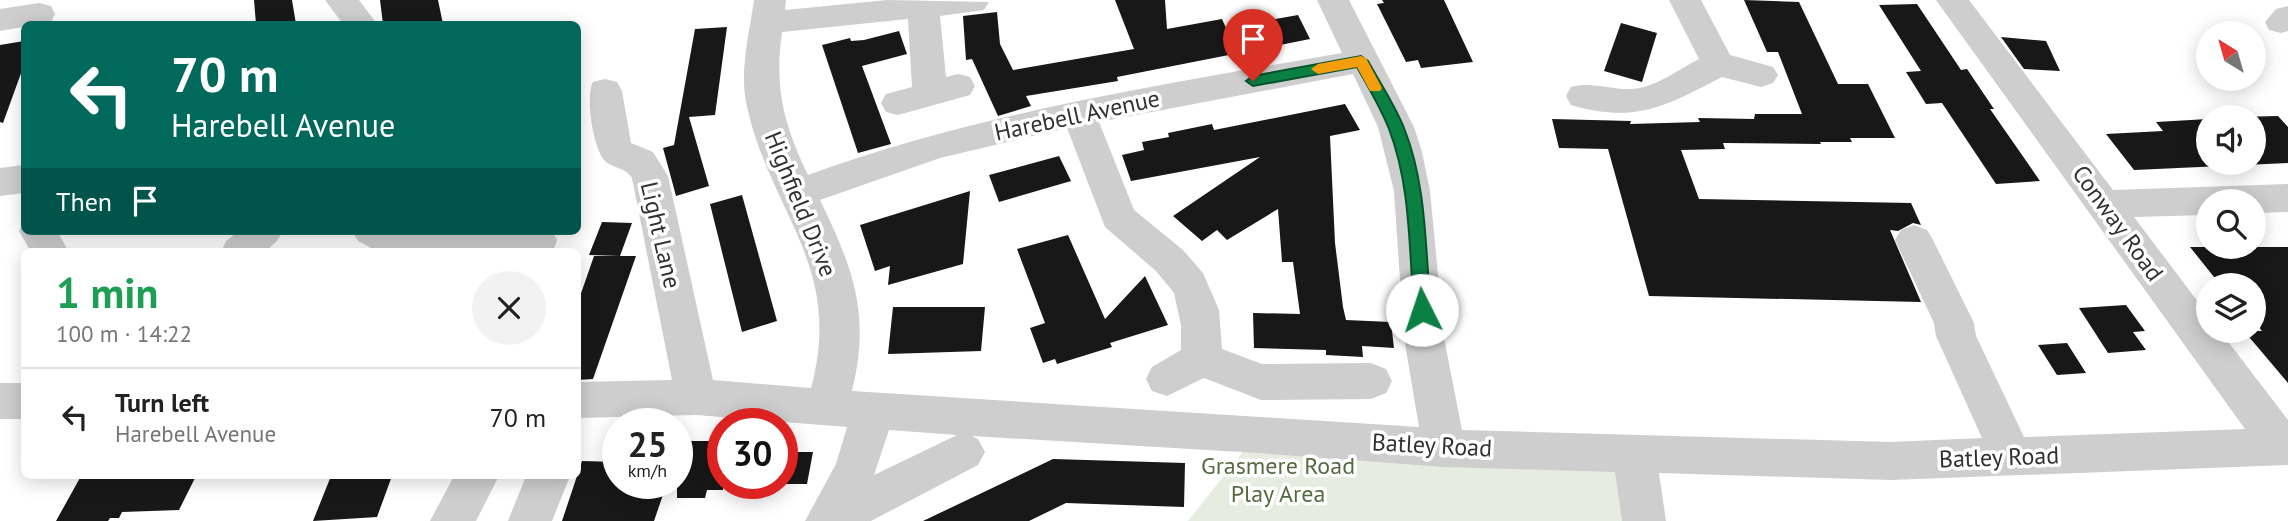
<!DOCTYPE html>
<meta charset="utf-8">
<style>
body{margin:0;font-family:"PT Sans",sans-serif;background:#f2f2f2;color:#222;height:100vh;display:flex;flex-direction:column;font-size:26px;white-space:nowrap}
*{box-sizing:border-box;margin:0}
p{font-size:23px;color:#767676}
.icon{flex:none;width:38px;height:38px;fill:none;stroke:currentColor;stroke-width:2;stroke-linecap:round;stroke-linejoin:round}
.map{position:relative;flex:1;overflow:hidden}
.panel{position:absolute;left:21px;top:248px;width:560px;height:231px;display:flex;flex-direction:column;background:#fff;border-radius:10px;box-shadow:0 4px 18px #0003}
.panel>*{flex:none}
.banner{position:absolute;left:21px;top:21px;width:560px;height:214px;border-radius:10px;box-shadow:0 4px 18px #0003;background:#00695c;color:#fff;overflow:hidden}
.needle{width:46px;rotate:323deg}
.tools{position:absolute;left:2196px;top:21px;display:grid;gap:14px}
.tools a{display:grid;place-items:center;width:70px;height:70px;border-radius:50%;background:#fff;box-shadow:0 4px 18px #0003;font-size:35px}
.speed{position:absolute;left:602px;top:408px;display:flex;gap:14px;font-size:35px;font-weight:700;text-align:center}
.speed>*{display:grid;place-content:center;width:91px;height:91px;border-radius:50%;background:#fff;box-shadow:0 4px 18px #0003;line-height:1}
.speed small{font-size:18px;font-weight:400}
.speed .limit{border:10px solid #d22;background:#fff;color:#111}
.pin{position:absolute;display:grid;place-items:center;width:60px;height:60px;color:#fff;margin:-72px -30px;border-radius:50% 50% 50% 0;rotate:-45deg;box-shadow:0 0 7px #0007}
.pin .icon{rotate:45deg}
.me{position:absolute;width:77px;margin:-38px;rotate:356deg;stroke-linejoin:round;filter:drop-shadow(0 0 5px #0008)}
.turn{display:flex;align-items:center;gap:24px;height:147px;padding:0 35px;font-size:32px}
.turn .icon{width:91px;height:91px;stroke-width:2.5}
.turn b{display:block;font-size:49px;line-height:60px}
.then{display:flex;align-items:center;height:66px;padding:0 35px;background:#0003;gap:14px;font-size:26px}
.round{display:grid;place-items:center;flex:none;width:74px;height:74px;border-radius:37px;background:#f2f2f2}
.headline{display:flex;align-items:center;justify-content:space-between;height:119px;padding:0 35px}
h1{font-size:42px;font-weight:700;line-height:52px;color:#1e9e55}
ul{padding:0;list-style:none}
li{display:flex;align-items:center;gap:21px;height:98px;padding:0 35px;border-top:2px solid #e0e0e0}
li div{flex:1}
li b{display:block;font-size:26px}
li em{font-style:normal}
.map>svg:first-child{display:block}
</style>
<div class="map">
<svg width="2288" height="521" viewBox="0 0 2288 521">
<rect width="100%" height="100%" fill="#fff"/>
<path fill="#e6ede0" d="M1257 434 1634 452 1644 521H1188Z"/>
<path fill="#181818" d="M254 0H292L296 24H256Z
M380 0H438L443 24H383Z
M1115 0H1165L1167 29 1222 19 1226 28 1298 15 1310 39 1117 77 1118 81 1026 96 1031 106 998 116 972 59 966 60 963 16 997 12 1000 44 1013 70 1134 49Z
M1382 0H1444L1473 62 1421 68 1418 60 1406 62 1377 4 1384 3Z
M1744 0 1799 2 1838 84H1868L1895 138H1850L1852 142H1820L1821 144 1723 143 1725 149 1681 150 1699 199 1911 203 1921 225 1913 223 1898 231 1890 230 1921 302 1649 296 1608 149 1559 148 1552 119 1631 121 1630 124 1700 122 1698 118 1754 119 1755 114H1802L1778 52H1767Z
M1917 4 1961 70 1967 69 1994 109H1990L2040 181 1996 184 1942 103 1926 104 1906 72 1921 71 1879 5Z
M1621 23 1657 33 1642 82 1604 71Z
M727 27 715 115 689 117 709 186 676 196 663 148 674 145 695 29Z
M899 31 907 54 862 66 891 144 858 153 822 45 850 38 851 41 864 40Z
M2001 37 2046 41 2060 71 2024 69Z
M24 41V65L3 123 0 122V45Z
M1345 104 1360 130 1330 136 1335 243 1343 307 1346 320 1391 322 1394 348 1362 346 1363 357 1326 355V350L1254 348 1253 313 1300 314 1293 262H1282L1278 209 1227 240 1217 230 1202 241 1173 216 1260 157 1131 181 1122 155 1144 150 1142 142 1169 137 1168 133 1212 124 1214 130Z
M2278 116 2288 127V163L2134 170 2106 134 2163 131 2156 122 2208 119V163H2254V117H2239Z
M1059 156 1071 181 999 202 989 175Z
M970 191 963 264 888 285 890 266 875 271 860 225Z
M742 195 777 321 742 332 710 204Z
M602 222 632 223 620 256 589 255Z
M1068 235 1105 319 1145 276 1168 325 1110 343 1112 347 1057 364 1055 359 1043 363 1030 328 1045 323 1017 249Z
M2190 247H2288V383L2244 331H2262L2254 321V285H2226L2220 277H2214Z
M594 256H636L593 379 578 380V302Z
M2126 305 2145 331 2133 332 2146 350 2108 353 2079 308Z
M893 307H985L981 351 888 354Z
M2067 343 2086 373 2057 375 2038 345Z
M677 441H723V490H707L705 498H677Z
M782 452H813L807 484H782Z
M1053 459 1185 463 1184 507 1066 503 1029 521H923Z
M582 461 618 462V483H667L654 521H562Z
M81 476H196L179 510 122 512 119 518H110L108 521H56Z
M331 476H392L377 517 313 521Z"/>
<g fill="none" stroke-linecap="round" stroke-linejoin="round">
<path fill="#cecece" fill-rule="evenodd" d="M325 0H359L377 24H343Z
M754 0H786L785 10 887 0 989 2 984 10 940 16 946 77 958 74 970 77 975 86 970 95 898 115 886 112 881 103 886 94 912 87 908 19 782 32C774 88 784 125 808 175 981 112 1162 85 1342 53L1317 0H1349L1414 127 1422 152 1430 191 1444 338 1462 430 1891 442 1982 438 1936 336 1934 323 1895 240 1901 230 1914 225 1927 230 1933 240 1974 323 1976 336 2024 437 2245 429 1936 0H1969L2113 190 2288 184V212L2254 213V201H2208V215L2134 217 2208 315V331H2220L2288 420V465L1891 480 1659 473 1666 521H1622L1615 472 1444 467 1257 453 972 436 978 439 985 452 978 465 871 521H805L836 464 847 427 696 415 578 418V382L672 380 632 178C625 167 614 169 605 161 593 149 585 96 593 82L605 79 617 82 622 91 631 143 653 152 668 176 713 380 811 388C844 266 771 214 747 107 739 72 749 35 754 0ZM1353 74 1378 127 1394 191 1404 338 1419 427 852 391C871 314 853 268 820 200L940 158 1067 128 1105 227 1156 271 1174 293 1181 325V350L1152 367 1146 379 1152 391 1167 396 1204 378 1261 400 1371 399 1386 393 1392 381 1386 369 1371 363 1262 364 1222 349 1219 310 1203 273 1183 250 1134 210 1099 122ZM889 430 957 435 874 475Z
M1669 0H1701L1730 55 1773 67 1778 75 1773 83 1761 87 1722 77C1666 106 1635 124 1571 105L1566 96 1571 87C1592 81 1611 90 1632 89 1655 88 1679 69 1699 59Z
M39 3 51 6 55 14 51 22 0 31V9Z
M2288 6V31L2281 33 2269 30 2265 22 2276 9Z
M24 165V193L0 196V168Z
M24 221V231H57L69 252H31L19 231Z
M239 231H283L277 241 265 252H221L226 241Z
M352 231H552L557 240 553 252H379L358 241Z
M0 383H24V419H0Z
M454 476H499L476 521H430Z
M526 476H570L552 521H508Z"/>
</g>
<path fill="#0b8043" stroke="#07532c" stroke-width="2" d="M1361 56 1368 61C1380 83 1395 105 1404 128 1427 185 1425 250 1431 310L1428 315H1417L1414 310C1409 250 1411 186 1389 129 1381 108 1368 87 1357 67L1253 86 1246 81 1253 76Z"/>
<path fill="#f59e0b" d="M1361 56 1366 58 1382 88 1380 91H1370L1357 67 1318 74 1311 69 1318 64Z"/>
<g text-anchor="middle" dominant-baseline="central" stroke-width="7" stroke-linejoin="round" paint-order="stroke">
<g font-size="24" fill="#313131" stroke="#fff">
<text transform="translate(1077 115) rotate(-12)">Harebell Avenue</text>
<text transform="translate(801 204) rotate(68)">Highfield Drive</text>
<text transform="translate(2118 223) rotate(54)">Conway Road</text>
<text transform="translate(661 235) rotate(77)">Light Lane</text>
<text transform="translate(1432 445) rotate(3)">Batley Road</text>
<text transform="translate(1999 457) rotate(-2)">Batley Road</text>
</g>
<g font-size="24" fill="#526c3f" stroke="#fff">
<text x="1278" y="465">Grasmere Road<tspan x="1278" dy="28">Play Area</tspan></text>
</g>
</g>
</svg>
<div class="tools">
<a><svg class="needle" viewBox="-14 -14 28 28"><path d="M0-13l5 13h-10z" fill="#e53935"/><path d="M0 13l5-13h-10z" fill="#767676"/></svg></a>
<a><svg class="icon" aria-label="sound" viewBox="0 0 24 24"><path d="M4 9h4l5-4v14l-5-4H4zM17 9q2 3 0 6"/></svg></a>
<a><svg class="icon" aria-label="search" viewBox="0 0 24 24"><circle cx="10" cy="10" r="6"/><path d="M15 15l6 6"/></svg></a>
<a><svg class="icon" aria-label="layers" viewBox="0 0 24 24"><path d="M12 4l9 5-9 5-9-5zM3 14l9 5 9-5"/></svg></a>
</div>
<div class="speed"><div>25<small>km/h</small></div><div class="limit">30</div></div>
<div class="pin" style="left:1253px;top:81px;background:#d93025"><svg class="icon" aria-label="arrive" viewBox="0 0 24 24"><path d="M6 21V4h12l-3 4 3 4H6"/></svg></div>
<svg class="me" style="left:1422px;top:310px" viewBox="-20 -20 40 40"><circle r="19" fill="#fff"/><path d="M0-13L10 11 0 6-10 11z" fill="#0b8043"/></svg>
<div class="banner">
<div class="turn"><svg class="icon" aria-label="left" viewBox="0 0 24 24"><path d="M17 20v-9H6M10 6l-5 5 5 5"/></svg><div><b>70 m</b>Harebell Avenue</div></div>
<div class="then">Then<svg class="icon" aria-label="arrive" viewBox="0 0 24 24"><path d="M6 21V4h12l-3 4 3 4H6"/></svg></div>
</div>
<section class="panel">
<div class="headline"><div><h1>1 min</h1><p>100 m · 14:22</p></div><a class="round"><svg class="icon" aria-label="close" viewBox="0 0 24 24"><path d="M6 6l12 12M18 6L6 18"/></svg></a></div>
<ul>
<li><svg class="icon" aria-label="left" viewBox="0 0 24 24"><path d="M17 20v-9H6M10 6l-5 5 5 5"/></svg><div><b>Turn left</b><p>Harebell Avenue</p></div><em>70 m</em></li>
</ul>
</section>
</div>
